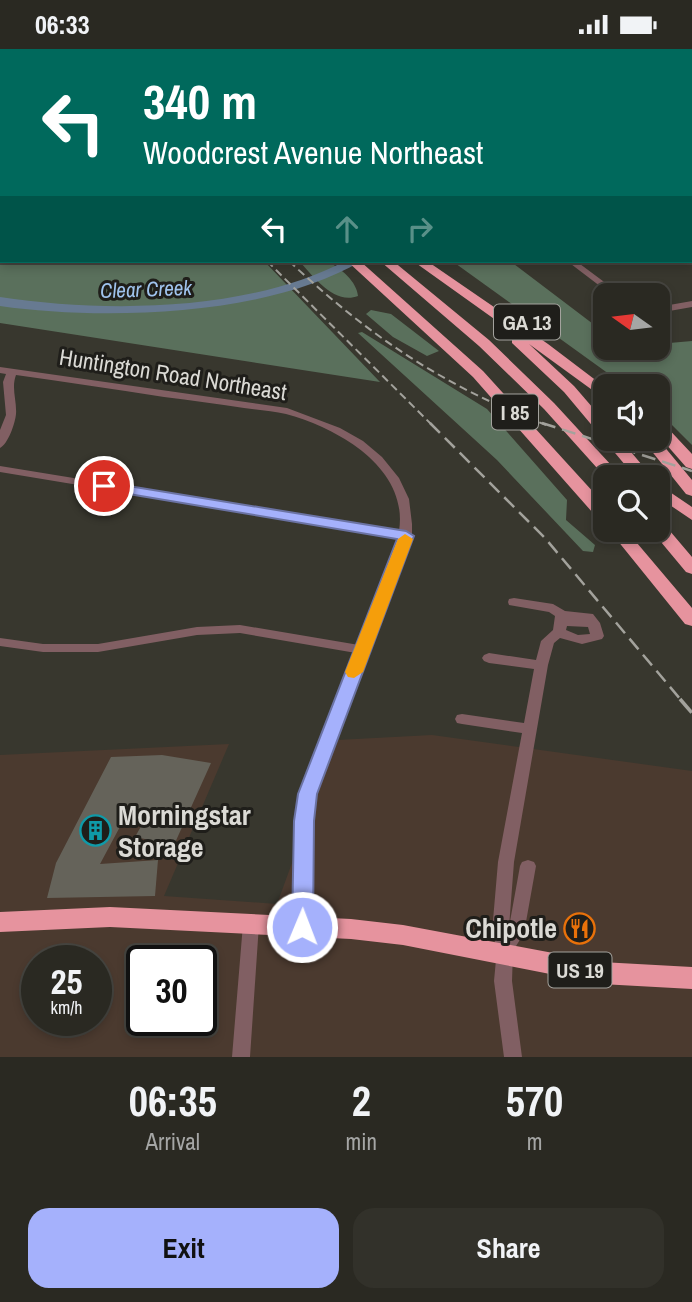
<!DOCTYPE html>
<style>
body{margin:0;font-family:"Archivo Narrow",sans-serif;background:#32312a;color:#f1f3f6;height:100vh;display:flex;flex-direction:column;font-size:26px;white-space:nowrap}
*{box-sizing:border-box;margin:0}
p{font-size:23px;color:#a5a6a5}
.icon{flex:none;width:38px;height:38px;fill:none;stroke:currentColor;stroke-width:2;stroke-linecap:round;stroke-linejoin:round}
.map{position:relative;height:1008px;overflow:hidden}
.drawer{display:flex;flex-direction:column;background:#2a2922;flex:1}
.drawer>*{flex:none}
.hud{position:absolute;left:0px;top:0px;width:693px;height:214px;box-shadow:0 4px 10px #0003,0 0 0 2px #464540;background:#00695c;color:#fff;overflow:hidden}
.needle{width:46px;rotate:284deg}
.tools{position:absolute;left:593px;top:234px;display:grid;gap:14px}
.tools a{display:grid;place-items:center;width:77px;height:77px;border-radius:14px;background:#2a2922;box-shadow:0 4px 10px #0003,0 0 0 2px #464540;font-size:35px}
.speed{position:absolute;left:21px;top:896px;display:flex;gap:14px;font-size:35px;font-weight:700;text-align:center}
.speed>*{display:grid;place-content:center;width:91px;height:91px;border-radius:50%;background:#2a2922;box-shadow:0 4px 10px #0003,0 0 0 2px #464540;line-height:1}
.speed small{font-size:18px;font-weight:400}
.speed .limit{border:4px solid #111;border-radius:10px;background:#fff;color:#111}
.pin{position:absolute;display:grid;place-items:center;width:60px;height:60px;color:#fff;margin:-30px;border:4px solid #fff;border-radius:50%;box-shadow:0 2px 7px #0007}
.me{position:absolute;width:77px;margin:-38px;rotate:1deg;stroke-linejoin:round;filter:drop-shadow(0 0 5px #0008)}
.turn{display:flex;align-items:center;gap:24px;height:147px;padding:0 28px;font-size:32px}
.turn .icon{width:91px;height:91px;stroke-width:2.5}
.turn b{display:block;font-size:49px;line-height:60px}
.lanes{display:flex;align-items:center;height:66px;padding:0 28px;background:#0003;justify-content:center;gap:35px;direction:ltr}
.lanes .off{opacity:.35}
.eta{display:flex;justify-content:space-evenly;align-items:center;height:119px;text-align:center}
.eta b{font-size:42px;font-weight:700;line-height:49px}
.primary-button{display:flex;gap:14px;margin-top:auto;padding:14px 28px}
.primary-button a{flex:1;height:80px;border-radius:21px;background:#a5b1fc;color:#111;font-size:28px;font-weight:700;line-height:80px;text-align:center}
.primary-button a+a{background:#32312a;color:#f1f3f6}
.status{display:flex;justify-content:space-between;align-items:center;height:49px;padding:0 35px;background:#2a2922;direction:ltr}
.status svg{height:19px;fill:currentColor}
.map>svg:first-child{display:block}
</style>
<div class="status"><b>06:33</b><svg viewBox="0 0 49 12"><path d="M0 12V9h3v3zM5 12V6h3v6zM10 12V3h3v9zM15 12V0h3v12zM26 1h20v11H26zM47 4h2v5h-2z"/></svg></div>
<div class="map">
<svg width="692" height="1008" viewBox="0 0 692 1008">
<rect width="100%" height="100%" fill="#38372e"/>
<path fill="#4b3a2f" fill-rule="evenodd" d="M432 686 692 722V1008H0V706L229 695 164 847 277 855 337 691ZM37 912H96V971H37ZM142 912H201V971H142Z"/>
<path fill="#4b5d4c" d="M224 0H584L583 2Z"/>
<path fill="#5a705c" d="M0 211 264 212 380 333 0 274Z
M299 212C308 212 321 209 328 213 341 219 357 233 358 247 334 256 314 228 299 212Z
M452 212H510L605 284 606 299H658V295L692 292V396L658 362V338H627Z
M371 261 391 265 439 302 427 307 393 288 366 265Z
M362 283 487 360 567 451 566 471 595 496 593 503 583 502 497 411 358 284Z"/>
<path fill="#677a91" d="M345 212H361C270 267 104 272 0 257V248C105 264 249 263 345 212Z"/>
<path fill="#65635a" d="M162 706 211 714 174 796 135 788 144 772 122 774 100 815 158 811 155 847 47 849 56 814 111 708Z"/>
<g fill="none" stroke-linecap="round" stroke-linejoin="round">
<path fill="#815f63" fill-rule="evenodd" d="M585 0H591L584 2Z
M669 0H678L667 2Z
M691 58H692V62H691Z
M0 62H2V68H0Z
M691 99H692V103H691Z
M691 152H692V156H691Z
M0 204H2V210H0Z
M567 212H576L623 247H613Z
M692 252V258L658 264V258Z
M0 318 287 359 340 379 363 392 382 408 399 429 409 450 412 475V487L408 503 316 745 312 772 310 878 308 883 302 885 296 883 294 878 296 772 300 745 356 604 240 584 197 586 98 603H43L0 597V589L43 595H98L197 578 240 576 359 596 396 503 398 489 0 423V417L399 482C409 419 338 379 286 365 273 362 258 361 244 359 217 355 191 351 164 348 115 340 65 333 16 326 11 339 17 352 16 365 15 375 8 395 0 399V381L6 366 3 333 6 325 0 324Z
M514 549 553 555 565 562 593 565 600 574 604 587 602 590 582 595 560 589 554 594 548 616 514 813 509 878 520 817 522 813 528 811 534 813 536 817 524 884 513 902 512 932 522 1008H504L494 932 497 900 492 883 498 813 522 684 462 675 457 674 455 670 457 666 462 665 524 674 534 620 489 614 484 612 482 609 484 606 489 604 536 611 541 592 553 581 555 567 549 563 509 556 508 553 509 550ZM567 577 588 578 590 585 578 586 566 581Z
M251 868 257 870 259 875 250 1008H232L243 875 245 870Z"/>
<path fill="#e6939e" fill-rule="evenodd" d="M91 0H101V2H92Z
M113 0H123L124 2H115Z
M128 0H138L139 2H130Z
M204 0H214L215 2H206Z
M347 212H360L483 322 606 457V473L600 472 473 328Z
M380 212H393L489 291 554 354 623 429H606L544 360 479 297Z
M413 212H427L548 295 606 339V351L529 295 574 337 606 374V390H620L653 429H636L564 343 512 294V288L518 287Z
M658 372 663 374 692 405V420L686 418 658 386Z
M642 390H658L692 431V447L686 445Z
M658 435 692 458V471L658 448Z
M658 474 664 475 692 508V525L686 523 651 481H658Z
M609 481H626L692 559V577L685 575Z
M110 858 351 870 403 876 601 913 692 918V940L601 935 403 896 351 890 110 878 0 883V863Z"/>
<path stroke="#a3a29c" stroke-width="2" stroke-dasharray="8 4.5" stroke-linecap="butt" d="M33 0 36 2
M267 212 432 376
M289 212C369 287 443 337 546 376"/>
<path stroke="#a3a29c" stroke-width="2.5" stroke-dasharray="14 7" stroke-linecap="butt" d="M430 374 545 489 681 651
M542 374 692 422"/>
<path stroke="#a3a29c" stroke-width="3.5" stroke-dasharray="18 9" stroke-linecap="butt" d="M680 650 692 664"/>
</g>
<path fill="#a5b1fc" stroke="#6b73a4" stroke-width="2" d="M104 433 406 482 414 487 317 745 314 772 313 878 310 884 302 887 295 884 292 878 294 772 298 745 397 490 99 440 96 437Z"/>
<path fill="#f59e0b" d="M405 485 413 490 363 623 354 629 348 628 345 623 398 490Z"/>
<defs>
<symbol id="building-ring" viewBox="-11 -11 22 22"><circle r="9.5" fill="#1f1e1a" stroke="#0f9aa8" stroke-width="1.5"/><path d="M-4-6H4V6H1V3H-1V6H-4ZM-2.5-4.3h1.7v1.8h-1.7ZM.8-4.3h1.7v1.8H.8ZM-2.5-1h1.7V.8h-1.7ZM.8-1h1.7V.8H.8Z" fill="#0f9aa8"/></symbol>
<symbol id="restaurant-ring" viewBox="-11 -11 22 22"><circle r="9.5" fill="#1f1e1a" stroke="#e8710a" stroke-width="1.5"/><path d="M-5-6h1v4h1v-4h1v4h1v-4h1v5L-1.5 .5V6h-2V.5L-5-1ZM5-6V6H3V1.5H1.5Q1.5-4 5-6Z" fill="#e8710a"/></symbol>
</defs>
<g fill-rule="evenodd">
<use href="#building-ring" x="78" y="764" width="35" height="35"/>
<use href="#restaurant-ring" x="562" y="862" width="35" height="35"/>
</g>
<g text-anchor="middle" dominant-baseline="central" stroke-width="6" stroke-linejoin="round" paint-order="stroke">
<g font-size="21" font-style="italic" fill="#a0c4ee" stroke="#1f1e1a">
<text transform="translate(146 240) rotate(-2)">Clear Creek</text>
</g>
<g fill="#1f1e1a" stroke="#a3a29d" stroke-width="2">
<rect x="494" y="255.5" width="66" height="35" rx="5"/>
<rect x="492" y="345.5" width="46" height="35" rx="5"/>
<rect x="548.5" y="903.5" width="63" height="35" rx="5"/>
</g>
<g font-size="21" font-weight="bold" fill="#dbdad5">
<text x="527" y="273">GA 13</text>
<text x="515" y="363">I 85</text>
<text x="580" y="921">US 19</text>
</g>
<g font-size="23" fill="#dbdad5" stroke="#1f1e1a">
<text transform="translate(173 325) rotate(9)">Huntington Road Northeast</text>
</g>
<g font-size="28" font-weight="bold" fill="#dbdad5" stroke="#1f1e1a" text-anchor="start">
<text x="118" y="766">Morningstar<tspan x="118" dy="32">Storage</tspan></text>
<text x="557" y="879" text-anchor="end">Chipotle</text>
</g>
</g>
</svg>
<div class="tools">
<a><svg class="needle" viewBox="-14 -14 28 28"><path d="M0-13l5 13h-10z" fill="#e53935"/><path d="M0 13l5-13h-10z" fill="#a5a6a5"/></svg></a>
<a><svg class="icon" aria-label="sound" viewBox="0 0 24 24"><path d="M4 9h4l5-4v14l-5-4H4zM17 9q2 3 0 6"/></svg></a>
<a><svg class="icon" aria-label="search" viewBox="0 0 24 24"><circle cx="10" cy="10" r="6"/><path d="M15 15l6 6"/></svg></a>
</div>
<div class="speed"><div>25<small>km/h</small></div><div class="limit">30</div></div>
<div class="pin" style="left:104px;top:437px;background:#d93025"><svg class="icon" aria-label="arrive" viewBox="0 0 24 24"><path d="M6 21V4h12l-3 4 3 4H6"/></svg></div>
<svg class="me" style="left:302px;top:878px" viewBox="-20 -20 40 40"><circle r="17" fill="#a5b1fc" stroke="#fff" stroke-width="3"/><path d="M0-11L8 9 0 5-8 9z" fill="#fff"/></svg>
<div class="hud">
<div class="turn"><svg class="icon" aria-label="left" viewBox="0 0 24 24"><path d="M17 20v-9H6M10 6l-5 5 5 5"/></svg><div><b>340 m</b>Woodcrest Avenue Northeast</div></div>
<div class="lanes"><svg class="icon" aria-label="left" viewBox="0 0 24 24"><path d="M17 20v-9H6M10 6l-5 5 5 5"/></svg><svg class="icon off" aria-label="ahead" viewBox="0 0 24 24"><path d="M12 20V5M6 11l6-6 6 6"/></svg><svg class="icon off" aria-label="right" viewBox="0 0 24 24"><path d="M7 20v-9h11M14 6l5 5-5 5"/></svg></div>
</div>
</div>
<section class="drawer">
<div class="eta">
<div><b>06:35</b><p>Arrival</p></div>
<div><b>2</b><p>min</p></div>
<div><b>570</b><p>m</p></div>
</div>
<div class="primary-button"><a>Exit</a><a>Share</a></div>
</section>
